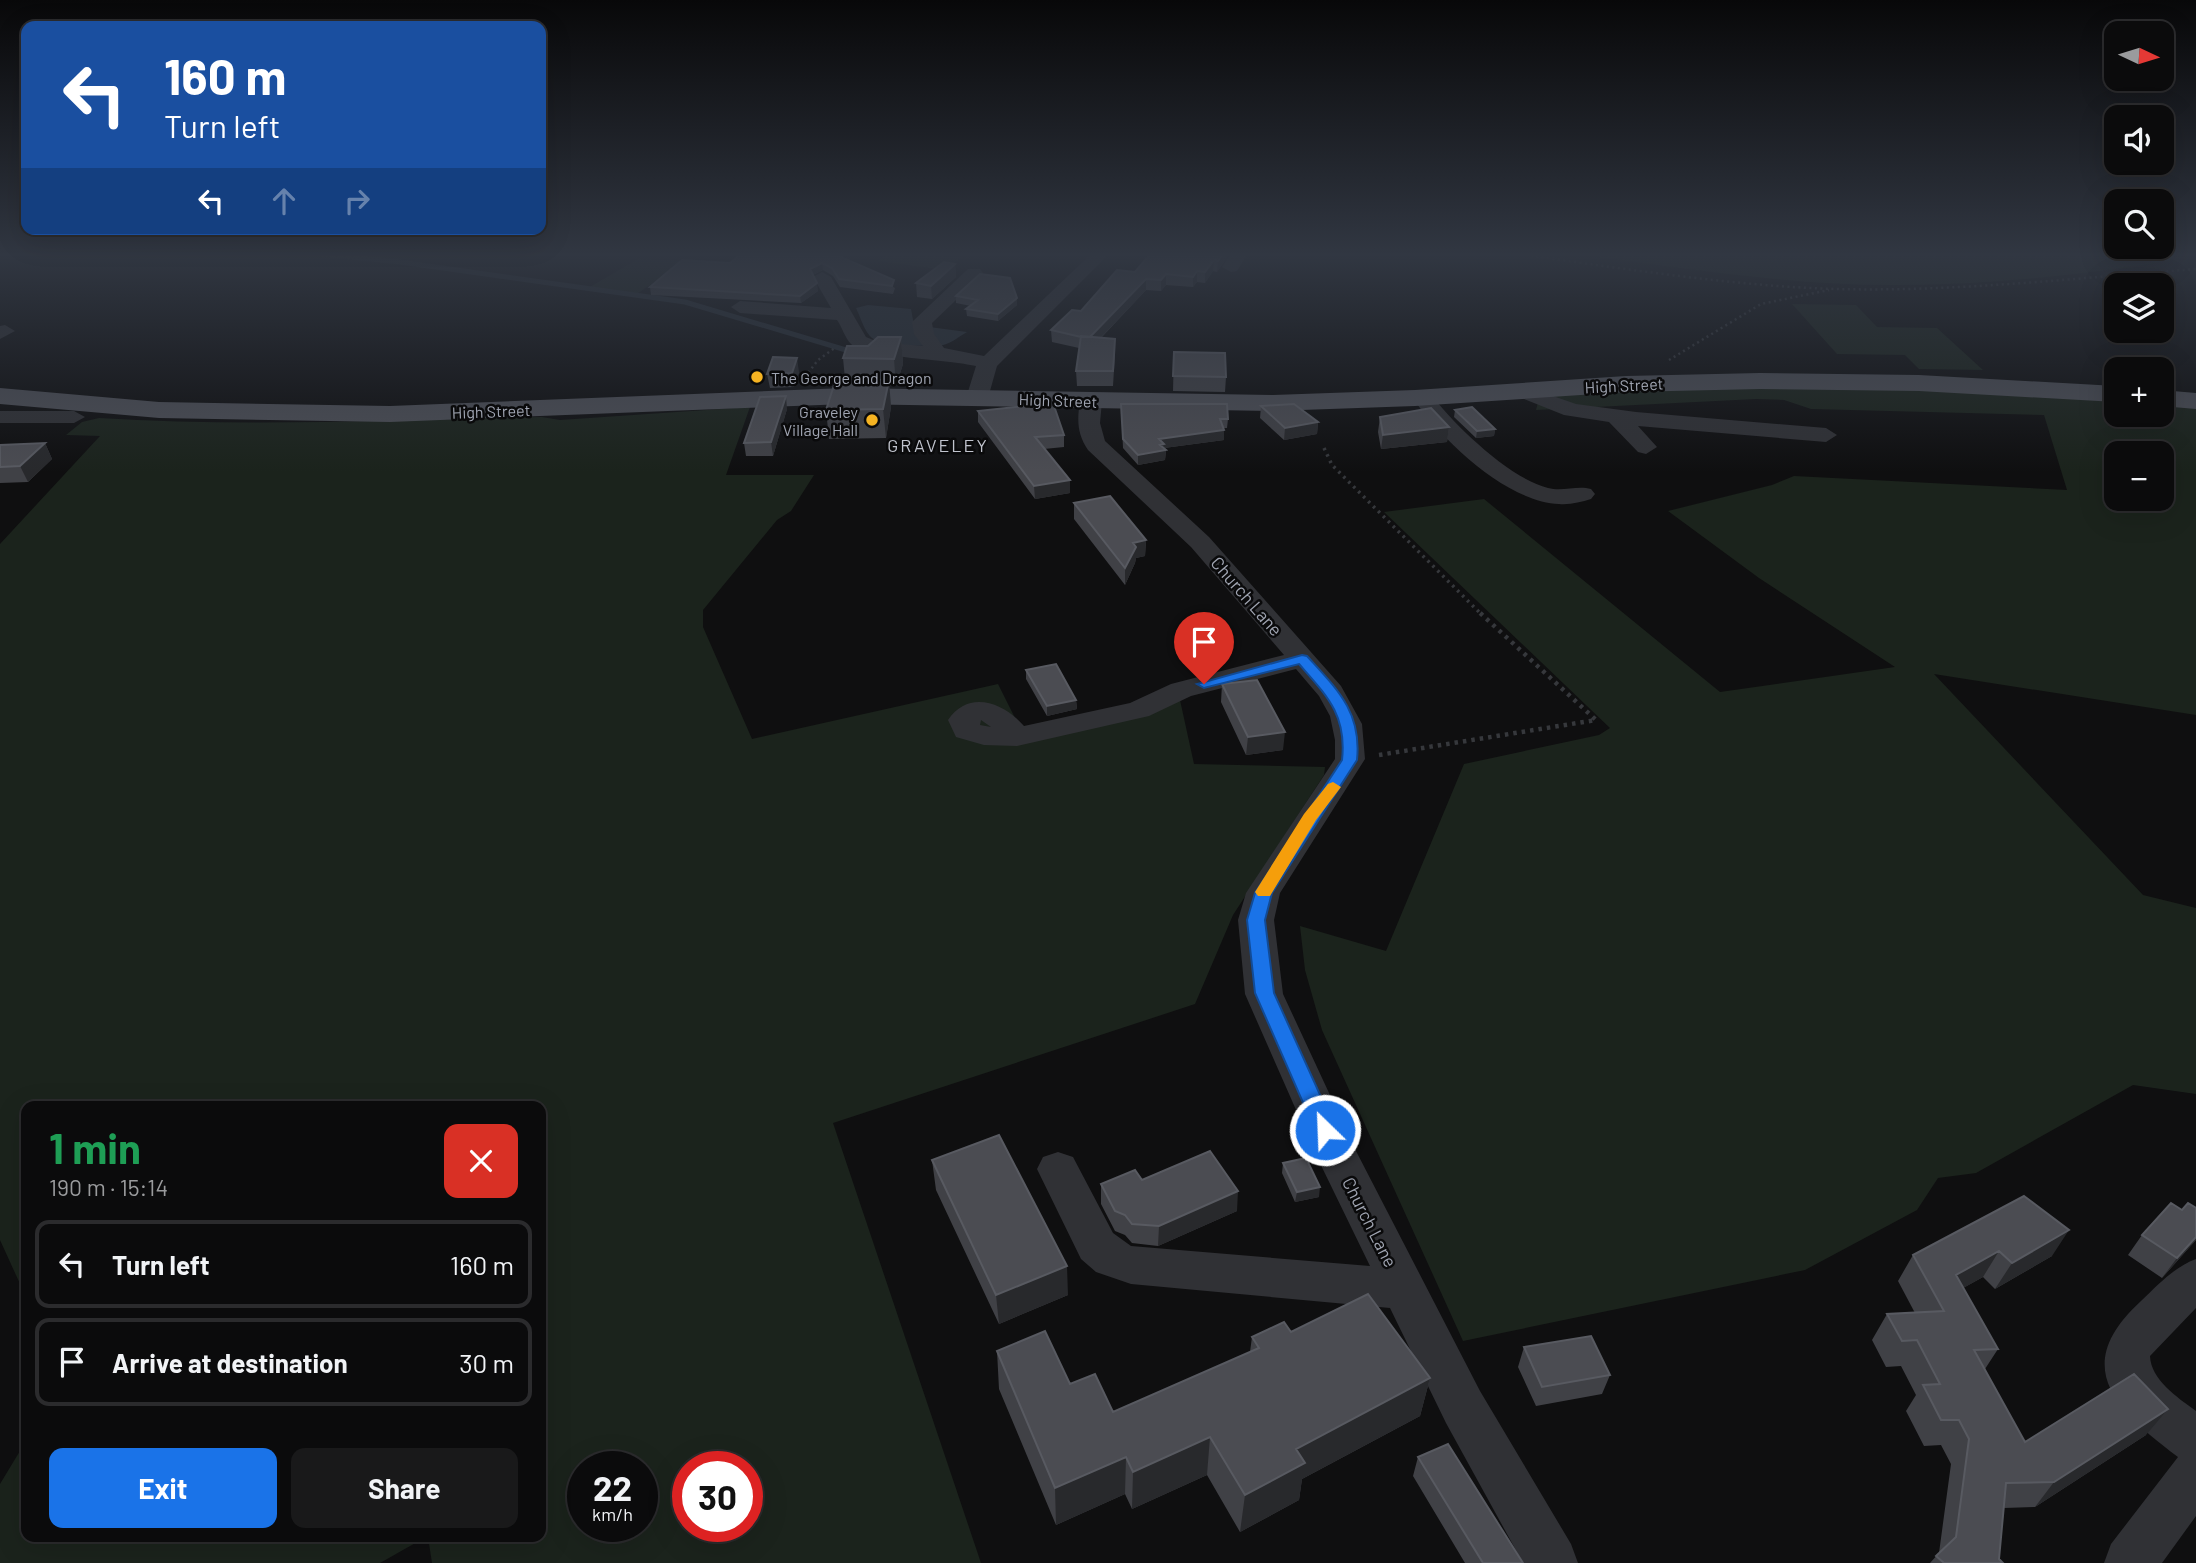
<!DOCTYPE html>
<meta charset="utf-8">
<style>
body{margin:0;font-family:Barlow,sans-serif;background:#19191a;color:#f1f3f6;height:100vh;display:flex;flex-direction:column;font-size:26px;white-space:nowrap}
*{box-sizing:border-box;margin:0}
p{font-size:23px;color:#9a9b9d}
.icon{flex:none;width:38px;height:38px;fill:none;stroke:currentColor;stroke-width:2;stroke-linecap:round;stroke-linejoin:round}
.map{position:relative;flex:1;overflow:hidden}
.drawer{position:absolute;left:21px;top:1101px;width:525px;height:441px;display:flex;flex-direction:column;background:#0b0b0c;border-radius:14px;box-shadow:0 7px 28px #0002,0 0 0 2px #2b2b2d}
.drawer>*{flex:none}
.top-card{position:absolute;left:21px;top:21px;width:525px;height:214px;border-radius:14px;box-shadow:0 7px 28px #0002,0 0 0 2px #2b2b2d;background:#1a4fa0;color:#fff;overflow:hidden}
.needle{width:46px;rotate:94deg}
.controls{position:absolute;left:2104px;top:21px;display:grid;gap:14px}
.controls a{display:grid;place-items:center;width:70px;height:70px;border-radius:14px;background:#0b0b0c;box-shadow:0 7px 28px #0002,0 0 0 2px #2b2b2d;font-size:35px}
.speed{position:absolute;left:567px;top:1451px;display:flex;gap:14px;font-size:35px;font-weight:700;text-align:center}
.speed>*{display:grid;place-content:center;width:91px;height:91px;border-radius:50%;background:#0b0b0c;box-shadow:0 7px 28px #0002,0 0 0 2px #2b2b2d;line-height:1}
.speed small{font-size:18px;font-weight:400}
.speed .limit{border:10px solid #d22;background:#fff;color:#111}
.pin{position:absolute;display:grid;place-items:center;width:60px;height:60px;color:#fff;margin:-72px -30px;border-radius:50% 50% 50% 0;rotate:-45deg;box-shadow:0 0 7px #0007}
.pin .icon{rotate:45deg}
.me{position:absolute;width:77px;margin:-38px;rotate:336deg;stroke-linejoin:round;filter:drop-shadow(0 0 5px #0008)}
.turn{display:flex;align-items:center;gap:24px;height:147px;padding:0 28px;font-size:32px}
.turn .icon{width:91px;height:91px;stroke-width:2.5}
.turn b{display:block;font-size:49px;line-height:60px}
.lanes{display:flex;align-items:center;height:66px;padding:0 28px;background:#0003;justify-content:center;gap:35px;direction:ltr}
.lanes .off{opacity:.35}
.round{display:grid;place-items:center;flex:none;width:74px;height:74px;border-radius:14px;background:#19191a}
.head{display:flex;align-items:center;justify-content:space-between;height:119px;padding:0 28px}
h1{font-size:42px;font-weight:700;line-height:52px;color:#1e9e55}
.action{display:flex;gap:14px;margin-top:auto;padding:14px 28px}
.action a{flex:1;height:80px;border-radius:14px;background:#1a73e8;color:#fff;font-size:28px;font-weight:700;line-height:80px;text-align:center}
.action a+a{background:#19191a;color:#f1f3f6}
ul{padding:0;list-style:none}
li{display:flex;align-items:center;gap:21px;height:88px;margin:0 14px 10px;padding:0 14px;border:4px solid #2b2b2d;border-radius:14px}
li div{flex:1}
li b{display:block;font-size:26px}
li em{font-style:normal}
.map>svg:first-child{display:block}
</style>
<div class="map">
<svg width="2196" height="1563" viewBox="0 0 2196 1563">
<rect width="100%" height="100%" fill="#0f0f10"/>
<path fill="#1b231c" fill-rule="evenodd" d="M890 253 962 257 946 270 878 261Z
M1565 253H2182L2185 258C2091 274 1995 285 1899 285 1787 286 1675 266 1565 253Z
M638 259 684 261 637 294 588 288Z
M1792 304 1856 305 1877 327 1937 328 1983 370 1919 369 1905 355 1837 354Z
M1754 383 2116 398V415H2161V401L2196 404V715L1934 674 2143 895 2196 908V1094L2133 1085 1976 1173 1938 1178 1917 1210 1805 1270 1463 1341 1322 1030 1305 970 1300 926 1386 951 1464 764 1599 735 1610 728 1384 512 1484 499 1720 692 1895 667 1759 578 1668 511 1772 485 1794 476 2067 490 2044 415 1811 409 1784 400 1756 399 1536 410 1540 395ZM2116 453H2161V499H2116Z
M750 407 726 475H814L791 511 777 520 703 610V627L752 739 998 684 1020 728 1180 700 1194 764 1325 767 1324 775 1233 915 1195 1004 833 1123 981 1563H432L428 1537 541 1536V1106H26V1297L0 1240V544L100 436 66 435 82 422 99 418C247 427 395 420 542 417L560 420ZM583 1466H642V1526H583ZM688 1466H747V1526H688Z
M26 1441V1536L426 1537 380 1563H0V1484Z"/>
<path fill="#262d34" d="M868 305 911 309 914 325 967 332C960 336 950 344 943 345 926 346 886 348 872 338 865 333 860 316 856 308Z"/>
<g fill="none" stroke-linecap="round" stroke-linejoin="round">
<path stroke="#262d34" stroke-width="5" d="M312 253 400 262 685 302 856 353"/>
<path stroke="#36383c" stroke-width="2.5" stroke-dasharray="2 3.5" stroke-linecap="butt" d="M1509 253C1617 267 1727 286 1836 289 1956 292 2077 278 2196 269
M1669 360 1761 304 1829 290
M805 377 818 360 836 347"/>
<path stroke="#36383c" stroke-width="3.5" stroke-dasharray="2.5 4.5" stroke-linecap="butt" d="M1324 448 1332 465 1480 613"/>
<path stroke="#36383c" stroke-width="4.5" stroke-dasharray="3.5 5" stroke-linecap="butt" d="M1379 755 1596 720 1478 611"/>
<path fill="#303135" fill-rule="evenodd" d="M1092 253H1110L997 366 988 398 977 404 966 398 976 366C951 360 865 357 851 344 845 338 842 327 837 320L740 313 731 307 740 301 831 308 813 277 822 272 831 277 866 337 878 342 923 346 914 334 912 322 968 269H980L983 273 980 277 932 323 934 334 944 348 984 356Z
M1231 253H1248L1237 271 1231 272 1222 267Z
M5 325 15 331 0 339V326Z
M1521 385 1576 404 1636 412 1826 428 1837 435 1826 442 1638 426 1657 447 1646 454 1638 452 1609 422 1564 415 1514 395 1511 391Z
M1423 391 1430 393C1453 424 1510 479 1548 488 1563 492 1577 485 1591 489L1595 494 1591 499C1581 502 1570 505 1559 504 1506 502 1441 439 1412 397Z
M1091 395 1102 401 1100 423 1105 441 1209 537 1341 686 1362 724 1365 759 1280 893 1274 920 1283 994 1356 1151 1480 1391 1571 1544 1578 1563H1523L1446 1423 1390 1308 1131 1284 1096 1272 1081 1259 1037 1169 1043 1157 1058 1152 1073 1157 1113 1233 1131 1246 1370 1266 1315 1153 1245 994 1238 920 1246 893 1335 759V740L1330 716 1319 696 1296 669 1191 696 1149 716 1017 746 984 745 956 737 948 720C969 689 1004 703 1024 726L1130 703 1171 684 1284 655 1191 547 1088 450C1077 434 1077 420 1080 401ZM981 720 991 727 980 725Z
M0 411H74L85 417 74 423H0Z
M2196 1259V1308L2150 1356C2151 1380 2177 1397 2196 1411V1516L2162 1563H2104L2111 1544 2178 1457C2116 1410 2069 1367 2141 1301 2158 1285 2174 1267 2196 1259Z"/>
<path fill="#4c4e55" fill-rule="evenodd" d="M1760 373 1919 375 2116 386V402L1919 391 1760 389 1626 392 1415 406 1273 411 846 404 390 422 159 418 0 404V388L159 402 390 406 846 388 1273 395 1415 390 1626 376Z
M2161 390 2196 393V409L2161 406Z"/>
</g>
<path fill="#404146" d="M1230 253 1217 272 1213 271 1205 283 1197 282 1193 287 1166 285 1161 291 1146 290 1101 338 1115 353 1113 386H1077L1076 371 1079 348 1052 342 1051 330 1081 311 1135 272Z
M842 257 895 288 893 294 840 287 833 276 823 270 813 275 818 291 801 303 651 295 650 287 730 263Z
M955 264 956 277 932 299 917 297 916 283Z
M956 296 1017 298V305L998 321 967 316 966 309 971 306 956 303Z
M901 337 903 364 896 386H889L891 407 886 438 829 439 826 410 845 379 843 358 868 346Z
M1174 352 1226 377 1225 392 1173 391Z
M799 372 794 387 770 388 767 374Z
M1121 404 1228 419 1227 428H1223L1224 440 1164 448 1166 450 1165 460 1138 465 1123 448Z
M1261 406 1318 422 1317 434 1284 440 1260 418Z
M787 409 773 456H746L744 443Z
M1455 410 1495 429 1494 436 1476 438 1454 417Z
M978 411 1064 435V447L1044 449 1070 493 1035 499 978 422Z
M1380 417 1449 427 1447 442 1381 449 1378 432Z
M45 443 52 459 28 482 0 483V445Z
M1074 503 1146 540 1145 556 1136 558 1135 563 1125 585 1074 519Z
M1026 670 1076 700 1077 709 1047 716 1026 679Z
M1222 684 1283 750 1246 755 1221 702Z
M932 1160 1068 1295 999 1324 936 1190Z
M1283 1163 1319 1197 1295 1202 1282 1173Z
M1142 1180 1237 1211 1158 1246 1132 1243 1125 1235 1115 1231 1101 1204V1184Z
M2024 1196 2052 1256 1995 1289 1983 1277 1963 1288 1998 1349 1985 1369 2025 1442 2146 1435 2035 1507 2004 1508 1999 1559 2003 1563H1930L1939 1553 1951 1464 1941 1445 1924 1446 1906 1411 1916 1395 1901 1366 1886 1367 1872 1340 1887 1314 1915 1313 1898 1281 1913 1255Z
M2142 1235 2196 1240 2162 1278 2128 1255Z
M1291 1332 1430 1378 1420 1416 1302 1479 1299 1500 1240 1532 1207 1475 1132 1509 1125 1494 1056 1525 999 1389 997 1351 1070 1384 1113 1412 1250 1352 1252 1337Z
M1524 1347 1610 1375 1602 1394 1536 1406 1518 1367Z
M1418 1457 1523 1563H1465L1413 1476Z"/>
<path fill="#28292c" d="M838 253H847L837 262 836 255Z
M1223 253H1230L1217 272 1218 261Z
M1214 260 1213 271 1205 283V272Z
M822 263 823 270 810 276V269Z
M955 264 956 277 932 299 931 286Z
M1197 271V282L1193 287V277Z
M1166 274V285L1161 291V280Z
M1146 279V290L1089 350V338Z
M817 283 818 291 801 303 800 296Z
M1017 298V305L998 321V314Z
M901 337 903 364 896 386 894 359Z
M797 358 799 372 794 387 792 373Z
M889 380 891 407 886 438 883 409Z
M786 396 787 409 773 456 771 442Z
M1318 422 1317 434 1284 440 1285 428Z
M1449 427 1447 442 1381 449 1383 435Z
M1495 429 1494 436 1476 438 1477 431Z
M1224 430V440L1164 448V451L1166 450 1165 460 1138 465V455L1159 439Z
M45 443 52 459 28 482 20 466Z
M1070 480V493L1035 499 1034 486Z
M1146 540 1145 556 1136 558 1135 563 1125 585V568L1133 543Z
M1076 700 1077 709 1047 716V706Z
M1285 732 1283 750 1246 755 1248 737Z
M1320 1187 1319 1197 1295 1202 1297 1192Z
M1238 1191 1237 1211 1158 1246 1159 1226Z
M2069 1230 2052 1256 1995 1289 2012 1263Z
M2196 1237V1240L2162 1278 2177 1258Z
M1999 1251 1983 1277 1940 1301 1956 1275Z
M1067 1266 1068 1295 999 1324 996 1295Z
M1430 1378 1420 1416 1302 1479 1299 1500 1240 1532 1245 1495 1296 1449Z
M2168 1409 2146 1435 2035 1507 2054 1482Z
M1210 1437 1207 1475 1132 1509 1133 1472Z
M1126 1457 1125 1494 1056 1525 1055 1488Z"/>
<path fill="#4b4c52" stroke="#585a61" stroke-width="2" d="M742 253H838L836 255 894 280 892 286 839 279 832 268 822 263 810 269 817 283 800 296 650 287 682 260 730 263Z
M1151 253H1223L1218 261 1214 260 1205 272 1197 271 1193 277 1166 274 1161 280 1146 279 1090 337H1081L1051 330 1072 310 1081 311 1117 270 1135 272Z
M944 262 955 264 931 286 916 283Z
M980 274 1010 278 1017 298 998 314 966 309 978 300 956 296Z
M1081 336 1115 339 1113 371H1076Z
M878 337H901L894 359 843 358 847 346H868Z
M1174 352 1225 353 1226 377 1173 376Z
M773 357 797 358 792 373 767 374Z
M836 379 889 380 883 409 826 410Z
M786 396 771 442 744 443 760 397Z
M1053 403 1064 435 1035 437 1070 480 1034 486 978 411Z
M1121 404H1227L1228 419H1220L1224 430 1159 439 1164 444 1160 445 1166 450 1138 455 1123 439Z
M1294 404 1318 422 1285 428 1261 406Z
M1472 407 1495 429 1477 431 1455 410Z
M1431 408 1449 427 1383 435 1380 417Z
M45 443 20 466 0 467V445Z
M1110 496 1146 540 1133 543 1136 547 1125 568 1074 503Z
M1056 664 1076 700 1047 706 1026 670Z
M1257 680 1285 732 1248 737 1222 684Z
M999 1135 1067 1266 996 1295 932 1160Z
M1210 1151 1238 1191 1159 1226 1132 1224 1125 1215 1115 1211 1101 1184 1135 1170 1142 1180Z
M1306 1158 1320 1187 1297 1192 1283 1163Z
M2024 1196 2069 1230 2012 1263 1999 1251 1956 1275 1998 1349 1974 1350 2025 1442 2134 1374 2168 1409 2054 1482 2006 1483 1999 1559 2003 1563H1944L1936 1556 1956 1537 1969 1439 1959 1420H1941L1923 1385 1940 1384 1917 1340 1902 1341 1887 1314 1944 1311 1913 1255Z
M2171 1203 2182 1210 2188 1203 2196 1208V1237L2177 1258 2142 1235Z
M1368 1294 1430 1378 1296 1449 1305 1463 1245 1495 1210 1437 1133 1472 1126 1457 1055 1488 997 1351 1045 1331 1070 1384 1095 1374 1113 1412 1259 1348 1252 1337 1284 1322 1291 1332Z
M1591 1336 1610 1375 1542 1387 1524 1347Z
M1448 1444 1523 1563H1483L1418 1457Z"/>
<linearGradient id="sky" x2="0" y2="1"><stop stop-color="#080809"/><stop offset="0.54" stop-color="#313742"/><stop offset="1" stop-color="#313742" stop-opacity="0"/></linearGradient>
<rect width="2196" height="472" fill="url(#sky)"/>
<path fill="#1a73e8" stroke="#114b97" stroke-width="2" d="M1302 655 1307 656C1337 689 1362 712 1357 760L1272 893 1265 920 1274 993 1336 1130 1333 1136H1318L1315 1130 1255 993 1247 920 1255 893 1342 760C1347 715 1327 696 1299 664L1204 688 1197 684Z"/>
<path fill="#f59e0b" d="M1333 782 1341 787 1316 820 1270 896H1258L1255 892 1304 814 1328 784Z"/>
<g fill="#f5b322" stroke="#0a0a0b" stroke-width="2.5">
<circle cx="757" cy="377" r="7"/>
<circle cx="872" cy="420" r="7"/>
</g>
<g text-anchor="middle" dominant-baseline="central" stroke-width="5" stroke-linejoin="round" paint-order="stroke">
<g font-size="16" fill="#a0a5b2" stroke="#0a0a0b" text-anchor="start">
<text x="771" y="377">The George and Dragon</text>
<text x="858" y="411" text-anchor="end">Graveley<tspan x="858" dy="18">Village Hall</tspan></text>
</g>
<g font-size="16" fill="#a0a5b2" stroke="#0a0a0b">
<text transform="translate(1624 385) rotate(-3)">High Street</text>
<text transform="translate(1058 400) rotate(2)">High Street</text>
<text transform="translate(491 411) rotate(-2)">High Street</text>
</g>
<g font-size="18" letter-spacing="2" fill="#c1c4ce" stroke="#0a0a0b">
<text x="938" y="445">GRAVELEY</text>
</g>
<g font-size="18" fill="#a0a5b2" stroke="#0a0a0b">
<text transform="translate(1247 596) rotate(49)">Church Lane</text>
<text transform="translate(1370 1222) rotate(63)">Church Lane</text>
</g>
</g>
</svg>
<div class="controls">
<a><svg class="needle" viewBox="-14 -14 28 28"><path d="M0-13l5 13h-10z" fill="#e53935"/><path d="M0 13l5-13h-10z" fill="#9a9b9d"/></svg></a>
<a><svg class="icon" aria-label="sound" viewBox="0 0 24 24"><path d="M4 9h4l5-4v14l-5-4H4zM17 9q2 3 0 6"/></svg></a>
<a><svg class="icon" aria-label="search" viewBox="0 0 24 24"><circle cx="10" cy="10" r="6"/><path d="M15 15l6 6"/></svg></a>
<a><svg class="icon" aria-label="layers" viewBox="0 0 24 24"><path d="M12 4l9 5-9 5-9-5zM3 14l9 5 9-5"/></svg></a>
<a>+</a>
<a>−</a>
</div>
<div class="speed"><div>22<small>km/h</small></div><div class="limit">30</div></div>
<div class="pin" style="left:1204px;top:684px;background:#d93025"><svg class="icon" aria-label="arrive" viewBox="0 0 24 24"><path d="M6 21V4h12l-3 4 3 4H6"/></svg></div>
<svg class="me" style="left:1325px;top:1130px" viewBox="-20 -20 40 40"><circle r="17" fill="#1a73e8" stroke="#fff" stroke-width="3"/><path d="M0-11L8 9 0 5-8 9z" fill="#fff"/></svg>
<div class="top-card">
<div class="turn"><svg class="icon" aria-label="left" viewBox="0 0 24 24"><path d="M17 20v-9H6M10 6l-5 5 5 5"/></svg><div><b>160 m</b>Turn left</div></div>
<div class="lanes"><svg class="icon" aria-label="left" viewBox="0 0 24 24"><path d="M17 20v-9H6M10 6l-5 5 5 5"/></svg><svg class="icon off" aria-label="ahead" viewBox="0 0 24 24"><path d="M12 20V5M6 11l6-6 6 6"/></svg><svg class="icon off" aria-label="right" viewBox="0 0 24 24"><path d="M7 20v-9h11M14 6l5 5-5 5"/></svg></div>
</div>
<section class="drawer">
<div class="head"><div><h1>1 min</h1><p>190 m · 15:14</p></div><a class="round" style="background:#d93025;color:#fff"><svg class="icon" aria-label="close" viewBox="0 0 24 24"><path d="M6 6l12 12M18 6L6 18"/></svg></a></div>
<ul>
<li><svg class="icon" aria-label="left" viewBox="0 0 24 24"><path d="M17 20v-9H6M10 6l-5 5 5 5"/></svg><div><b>Turn left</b></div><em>160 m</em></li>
<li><svg class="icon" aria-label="arrive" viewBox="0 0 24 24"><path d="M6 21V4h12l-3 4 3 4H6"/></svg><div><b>Arrive at destination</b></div><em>30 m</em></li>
</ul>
<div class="action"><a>Exit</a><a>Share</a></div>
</section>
</div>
